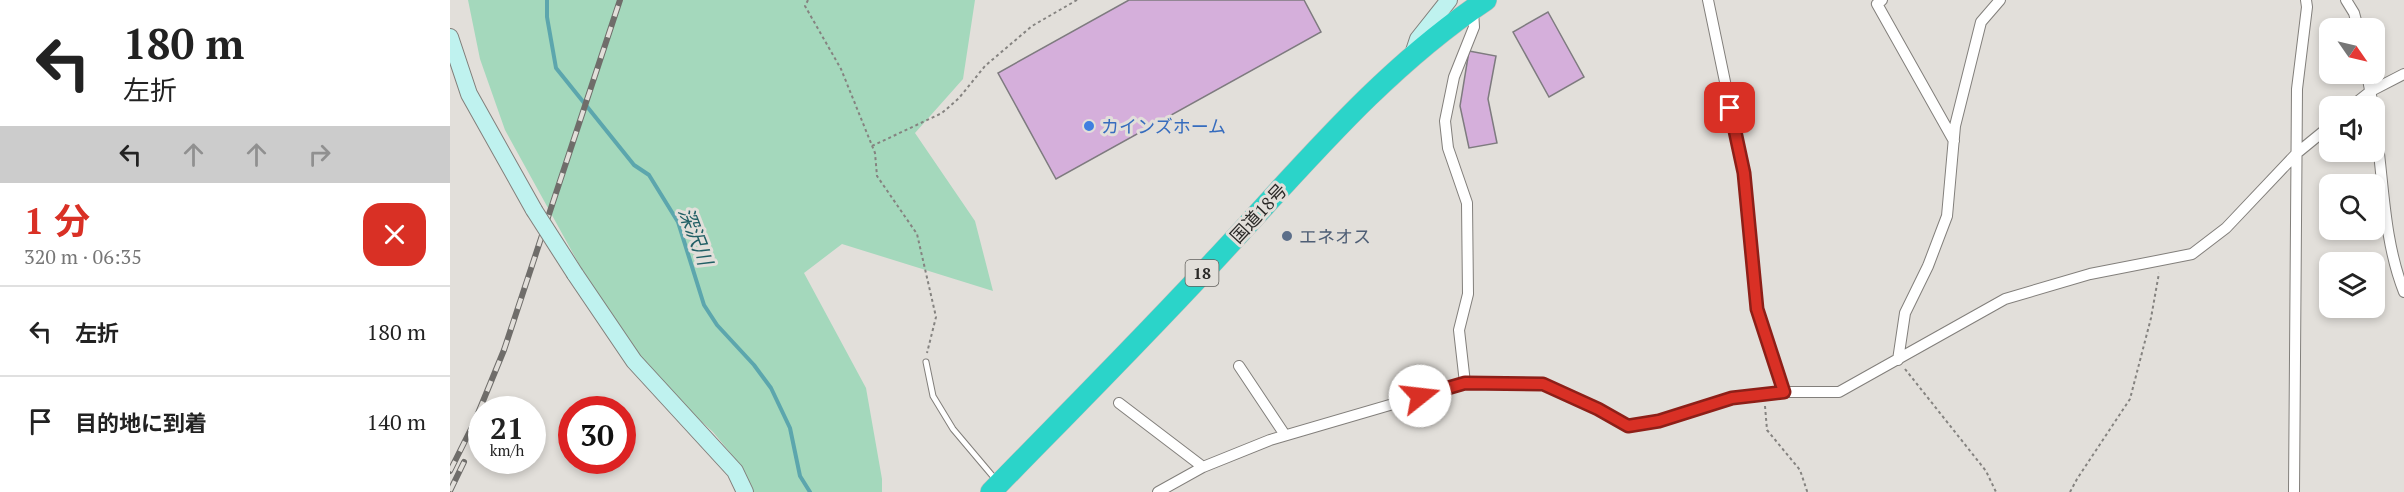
<!DOCTYPE html>
<html lang="ja">
<meta charset="utf-8">
<style>
body{margin:0;font-family:"PT Serif","Noto Sans JP",serif;background:#f6f6f6;color:#222;height:100vh;display:flex;flex-direction:column;font-size:22px;white-space:nowrap}
*{box-sizing:border-box;margin:0}
p{font-size:20px;color:#767676}
.icon{flex:none;width:33px;height:33px;fill:none;stroke:currentColor;stroke-width:2;stroke-linecap:round;stroke-linejoin:round}
.map{position:relative;flex:1;overflow:hidden}
.details{display:flex;flex-direction:column;background:#fff;width:450px}
.details>*{flex:none}
.top-card{background:#fff;color:#222;overflow:hidden}
.needle{width:39px;rotate:124deg}
.tools{position:absolute;left:1869px;top:18px;display:grid;gap:12px}
.tools a{display:grid;place-items:center;width:66px;height:66px;border-radius:12px;background:#fff;box-shadow:0 3px 9px #0003;font-size:30px}
.speed{position:absolute;left:18px;top:396px;display:flex;gap:12px;font-size:30px;font-weight:700;text-align:center}
.speed>*{display:grid;place-content:center;width:78px;height:78px;border-radius:50%;background:#fff;box-shadow:0 3px 9px #0003;line-height:1}
.speed small{font-size:15px;font-weight:400}
.speed .limit{border:9px solid #d22;background:#fff;color:#111}
.pin{position:absolute;display:grid;place-items:center;width:51px;height:51px;color:#fff;margin:-26px;border-radius:12px;box-shadow:0 3px 9px #0006}
.me{position:absolute;width:66px;margin:-33px;rotate:74deg;stroke-linejoin:round;filter:drop-shadow(0 0 4px #0008)}
.turn{display:flex;align-items:center;gap:21px;height:126px;padding:0 24px;font-size:27px}
.turn .icon{width:78px;height:78px;stroke-width:2.5}
.turn b{display:block;font-size:42px;line-height:51px}
.lanes{display:flex;align-items:center;height:57px;padding:0 24px;background:#0003;justify-content:center;gap:30px;direction:ltr}
.lanes .off{opacity:.35}
.round{display:grid;place-items:center;flex:none;width:63px;height:63px;border-radius:18px;background:#f6f6f6}
.summary{display:flex;align-items:center;justify-content:space-between;height:102px;padding:0 24px}
h1{font-size:36px;font-weight:700;line-height:45px;color:#d93025}
ul{padding:0;list-style:none}
li{display:flex;align-items:center;gap:18px;height:90px;padding:0 24px;border-top:2px solid #e0e0e0}
li div{flex:1}
li b{display:block;font-size:22px}
li em{font-style:normal}
main{display:flex;flex:1;min-height:0}
.map>svg:first-child{display:block}
</style>
<main>
<section class="details">
<div class="top-card">
<div class="turn"><svg class="icon" aria-label="left" viewBox="0 0 24 24"><path d="M17 20v-9H6M10 6l-5 5 5 5"/></svg><div><b>180 m</b>左折</div></div>
<div class="lanes"><svg class="icon" aria-label="left" viewBox="0 0 24 24"><path d="M17 20v-9H6M10 6l-5 5 5 5"/></svg><svg class="icon off" aria-label="ahead" viewBox="0 0 24 24"><path d="M12 20V5M6 11l6-6 6 6"/></svg><svg class="icon off" aria-label="ahead" viewBox="0 0 24 24"><path d="M12 20V5M6 11l6-6 6 6"/></svg><svg class="icon off" aria-label="right" viewBox="0 0 24 24"><path d="M7 20v-9h11M14 6l5 5-5 5"/></svg></div>
</div>
<div class="summary"><div><h1>1 分</h1><p>320 m · 06:35</p></div><a class="round" style="background:#d93025;color:#fff"><svg class="icon" aria-label="close" viewBox="0 0 24 24"><path d="M6 6l12 12M18 6L6 18"/></svg></a></div>
<ul>
<li><svg class="icon" aria-label="left" viewBox="0 0 24 24"><path d="M17 20v-9H6M10 6l-5 5 5 5"/></svg><div><b>左折</b></div><em>180 m</em></li>
<li><svg class="icon" aria-label="arrive" viewBox="0 0 24 24"><path d="M6 21V4h12l-3 4 3 4H6"/></svg><div><b>目的地に到着</b></div><em>140 m</em></li>
</ul>
</section>
<div class="map">
<svg width="1954" height="492" viewBox="0 0 1954 492">
<rect width="100%" height="100%" fill="#e2dfda"/>
<path fill="#a4d8bc" d="M18 0H525L513 79 465 133 525 221 543 291 392 244 354 273 416 388 432 479V492H303L292 467 263 432 228 400 190 357 130 266 55 130 30 59Z"/>
<g fill="none" stroke-linecap="round" stroke-linejoin="round">
<path stroke="#5ca6ad" stroke-width="4" d="M97 0V17L106 68 184 165 199 175 228 222 254 305 267 325 304 365 321 388 340 428 350 476 360 492"/>
</g>
<path fill="#d5afdb" stroke="#7e7b7f" stroke-width="1.5" d="M679 0H854L871 32 606 179 548 73Z
M1098 12 1134 77 1099 97 1063 32Z
M1019 51 1046 56 1038 99 1047 143 1019 148 1010 106Z"/>
<g fill="none" stroke-linecap="round" stroke-linejoin="round">
<defs>
<path id="lane" d="M476 362 483 396 503 429 546 480"/>
<path id="street" d="M1258 0 1294 173 1307 309 1334 392
M1432 0 1427 4 1504 141
M1896 0 1904 13 1908 28
M1917 74 1923 106
M1902 106 1921 91 1954 74
M1924 116C1934 175 1932 236 1954 292
M1448 360 1455 313 1478 266 1497 216 1505 126 1531 22 1550 0
M789 366 835 435
M1015 383 1009 330 1018 294 1017 203 998 148 995 121 1004 77 1024 27 1023 10
M669 403 753 467
M708 492 753 467 820 440 1015 383 1093 384 1148 409 1178 426 1209 421 1282 398 1334 392H1389L1555 299 1640 274 1742 254 1776 228 1847 153 1880 126
M1844 492 1847 89 1857 7 1856 0"/>
<path id="secondary" d="M0 37 19 94 84 210
M963 54 968 39 999 0
M125 274 184 361 285 471 295 492"/>
<path id="highway" d="M541 492C616 415 692 339 765 260 851 168 931 70 1036 0"/>
</defs>
<use href="#lane" stroke="#827f7b" stroke-width="7"/>
<use href="#street" stroke="#827f7b" stroke-width="12"/>
<use href="#secondary" stroke="#827f7b" stroke-width="18"/>
<use href="#highway" stroke="#bbbbba" stroke-width="22"/>
<path stroke="#858380" stroke-width="2" stroke-dasharray="3 3" stroke-linecap="butt" d="M358 0 355 6 391 69 425 153 427 176 467 234 486 317 477 353
M422 146 492 113 509 98 535 66 582 26 627 0
M1455 369 1536 471 1546 492
M1315 406 1317 430 1350 470 1357 491 1355 492
M1620 492 1627 479 1680 399 1701 318 1709 273"/>
<use href="#lane" stroke="#fff" stroke-width="5"/>
<use href="#street" stroke="#fff" stroke-width="10"/>
<use href="#secondary" stroke="#bff2ef" stroke-width="16"/>
<use href="#highway" stroke="#2bd4c9" stroke-width="21"/>
<defs>
<path id="rail" d="M0 471 24 423 54 350 170 0
M0 491 14 462"/>
</defs>
<use href="#rail" stroke="#6f6d6a" stroke-width="6"/>
<use href="#rail" stroke="#e2dfda" stroke-width="4" stroke-dasharray="11" stroke-linecap="butt"/>
<defs>
<path id="secondary-bridge" d="M84 210 125 274"/>
</defs>
<use href="#secondary-bridge" stroke="#827f7b" stroke-width="18" stroke-linecap="butt"/>
<use href="#secondary-bridge" stroke="#bff2ef" stroke-width="16"/>
</g>
<g fill="none" stroke-linecap="round" stroke-linejoin="round">
<defs>
<path id="route" d="M970 396 1015 383 1093 384 1148 409 1178 426 1209 421 1282 398 1334 392 1307 309 1294 173 1280 108"/>
</defs>
<use href="#route" stroke="#8d1f18" stroke-width="15"/>
<use href="#route" stroke="#d93025" stroke-width="10"/>
</g>
<circle fill="#3f7fe0" stroke="#e2dfda" stroke-width="2" cx="639" cy="126" r="6"/>
<circle fill="#5c6f8a" stroke="#e2dfda" stroke-width="2" cx="837" cy="236" r="6"/>
<g text-anchor="middle" dominant-baseline="central" stroke-width="6" stroke-linejoin="round" paint-order="stroke">
<rect fill="#e2dfda" stroke="#62605d" stroke-width="1.5" x="735.5" y="260" width="33" height="26" rx="4.5"/>
<g font-size="16" font-weight="bold" fill="#2b2a28">
<text x="752" y="273">18</text>
</g>
<g font-size="18" fill="#366cbe" stroke="#e2dfda" text-anchor="start">
<text x="651" y="126">カインズホーム</text>
</g>
<g font-size="18" fill="#2b2a28" stroke="#e2dfda">
<text transform="translate(808 213) rotate(-47)">国道18号</text>
</g>
<g font-size="18" fill="#4e5e75" stroke="#e2dfda" text-anchor="start">
<text x="849" y="236">エネオス</text>
</g>
<g font-size="20" font-style="italic" fill="#215f65" stroke="#e2dfda">
<text transform="translate(246 236) rotate(69)">深沢川</text>
</g>
</g>
</svg>
<div class="tools">
<a><svg class="needle" viewBox="-14 -14 28 28"><path d="M0-13l5 13h-10z" fill="#e53935"/><path d="M0 13l5-13h-10z" fill="#767676"/></svg></a>
<a><svg class="icon" aria-label="sound" viewBox="0 0 24 24"><path d="M4 9h4l5-4v14l-5-4H4zM17 9q2 3 0 6"/></svg></a>
<a><svg class="icon" aria-label="search" viewBox="0 0 24 24"><circle cx="10" cy="10" r="6"/><path d="M15 15l6 6"/></svg></a>
<a><svg class="icon" aria-label="layers" viewBox="0 0 24 24"><path d="M12 4l9 5-9 5-9-5zM3 14l9 5 9-5"/></svg></a>
</div>
<div class="speed"><div>21<small>km/h</small></div><div class="limit">30</div></div>
<div class="pin" style="left:1280px;top:108px;background:#d93025"><svg class="icon" aria-label="arrive" viewBox="0 0 24 24"><path d="M6 21V4h12l-3 4 3 4H6"/></svg></div>
<svg class="me" style="left:970px;top:396px" viewBox="-20 -20 40 40"><circle r="19" fill="#fff"/><path d="M0-13L10 11 0 6-10 11z" fill="#d93025"/></svg>
</div>
</main>
